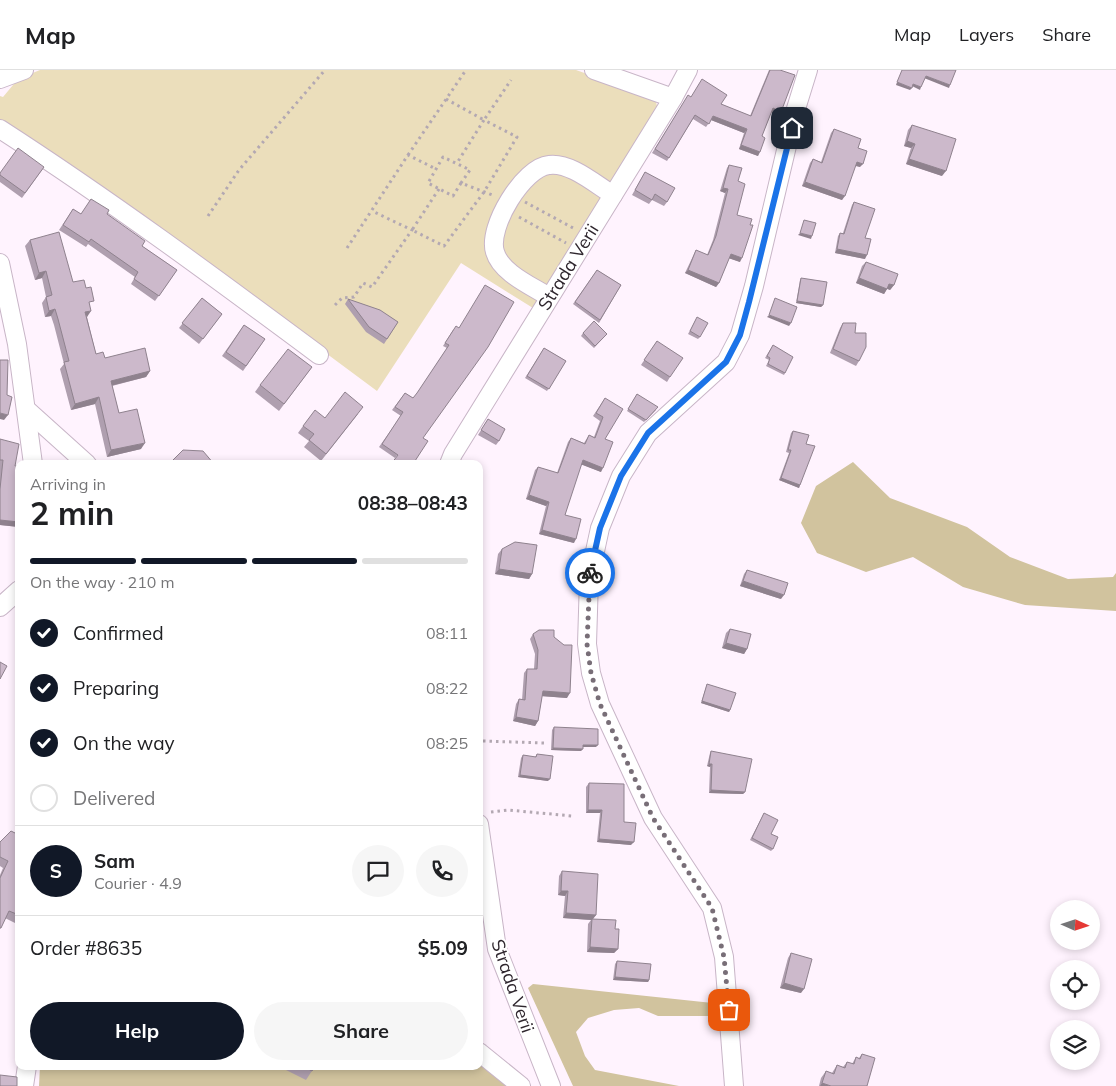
<!DOCTYPE html>
<meta charset="utf-8">
<style>
:root{--surface:#fff;--page:#f6f6f6;--text:#202124;--muted:#757577;--line:#e0e0e0;--accent:#111827}
body{margin:0;font-family:Mulish,sans-serif;background:var(--page);color:var(--text);height:100vh;display:flex;flex-direction:column;font-size:19px;white-space:nowrap}
*{box-sizing:border-box;margin:0}
p{font-size:16px;color:var(--muted)}
.icon{flex:none;width:28px;height:28px;fill:none;stroke:currentColor;stroke-width:2;stroke-linecap:round;stroke-linejoin:round}
.map{position:relative;flex:1;overflow:hidden}
.details{position:absolute;left:15px;top:390px;width:468px;height:610px;display:flex;flex-direction:column;background:var(--surface);border-radius:10px;box-shadow:0 2px 8px #0003}
.details>*{flex:none}
.needle{width:32px;rotate:93deg}
.controls{position:absolute;left:1050px;top:830px;display:grid;gap:10px}
.controls a{display:grid;place-items:center;width:50px;height:50px;border-radius:50%;background:var(--surface);box-shadow:0 2px 8px #0003;font-size:25px}
.pin{position:absolute;display:grid;place-items:center;width:42px;height:42px;color:#fff;margin:-21px;border-radius:10px;box-shadow:0 2px 8px #0006}
.courier{position:absolute;display:grid;place-items:center;width:50px;height:50px;margin:-25px;border:4px solid #1a73e8;border-radius:50%;background:#fff;color:#222;box-shadow:0 1px 6px #0007}
.summary em{font-style:normal;font-weight:700}
.summary div{display:flex;flex-direction:column-reverse}
.summary{display:flex;align-items:center;justify-content:space-between;height:85px;padding:0 15px}
h1{font-size:32px;font-weight:700;line-height:38px}
.bar{display:grid;grid-template-columns:repeat(4,1fr);gap:8px 5px;align-content:center;height:60px;padding:0 15px}
.bar i{height:6px;border-radius:4px;background:var(--line)}
.bar .on{background:var(--accent)}
.bar p{grid-column:span 4}
.line{display:flex;align-items:center;gap:12px;padding:0 15px;border-top:1px solid var(--line)}
.line div{flex:1}
.round{display:grid;place-items:center;flex:none;width:52px;height:52px;border-radius:26px;background:var(--page)}
ol{padding:0 15px;list-style:none}
li{display:flex;align-items:center;gap:15px;height:55px}
li p{margin-inline-start:auto}
li .icon{padding:5px;border-radius:50%;background:var(--accent);color:#fff;stroke-width:4}
li:last-child{color:var(--muted)}
li i{width:28px;height:28px;border:2px solid var(--line);border-radius:50%}
.cta{display:flex;gap:10px;margin-top:auto;padding:10px 15px}
.cta a{flex:1;height:58px;border-radius:30px;background:var(--accent);color:#fff;font-size:20px;font-weight:700;line-height:58px;text-align:center}
.cta a+a{background:var(--page);color:var(--text)}
header{display:flex;align-items:center;gap:30px;box-sizing:border-box;height:70px;padding:0 25px;background:var(--surface);border-bottom:1px solid var(--line)}
header strong{font-size:24px}
nav{display:flex;gap:28px;margin-inline-start:auto;font-size:18px}
.map>svg:first-child{display:block}
.green{fill:#ebdebb}
.forest{fill:#d1c39e}
.lines{fill:none;stroke-linecap:round;stroke-linejoin:round}
.minor-casing{stroke:#c8b5c7;stroke-width:20}
.path{stroke:#b3a8b2;stroke-width:3;stroke-dasharray:2.5 4;stroke-linecap:butt}
.minor{stroke:#fff;stroke-width:18}
.wall{fill:#af9faf}
.shaded-wall{fill:#8f828e}
.building{fill:#ccb9cb;stroke:#8f828e}
.done{stroke:#786e77;stroke-width:5;stroke-dasharray:0 9}
.route{stroke:#1a73e8;stroke-width:6}
.labels{text-anchor:middle;dominant-baseline:central;stroke-width:4;stroke-linejoin:round;paint-order:stroke}
.street-label{font-size:18px;fill:#2f272e;stroke:#fff}
</style>
<header>
<strong>Map</strong>
<nav><a>Map</a><a>Layers</a><a>Share</a></nav>
</header>
<div class="map">
<svg width="1116" height="1016" viewBox="0 0 1116 1016">
<rect width="100%" height="100%" fill="#fff3fe"/>
<path class="green" d="M40,0H576L655,28L658,40L533,238L461,193L377,321L175,171L0,53V26L3,27L18,9Z"/>
<g class="forest">
<path d="M853,392L890,428L967,457L1010,487L1068,509L1113,507L1116,503V541L1025,535L963,517L913,487L866,502L817,483L801,453L816,416Z"/>
<path d="M533,914L722,934L716,946H658L639,938L614,940L588,948L576,962L585,986L595,1000L679,1016H573L528,918Z"/>
<path d="M479,984L519,1016H39L40,996H479Z"/>
</g>
<g class="lines">
<g class="minor-casing">
<g id="minor">
<path d="M594,0L673,28"/>
<path d="M0,9L24,0"/>
<path d="M0,59C110,130 214,207 319,285"/>
<path d="M0,193L17,274L33,394"/>
<path d="M549,227C532,216 501,203 495,182C487,157 524,97 549,95C570,92 595,114 613,125"/>
<path d="M27,340L87,394"/>
<path d="M449,394L453,384L673,28L688,0"/>
<path d="M0,537L19,520"/>
<path d="M479,754L497,879L551,1016"/>
<path d="M479,982L521,1016"/>
<path d="M24,1016L27,996"/>
<path d="M734,1016L724,887L712,838L653,748L600,634L591,603L587,574L589,509L600,458L621,406L648,363L726,292L740,265L754,216L795,42L808,0"/>
</g>
</g>
<g class="path">
<path d="M446,29L484,50L511,10"/>
<path d="M408,85L466,0"/>
<path d="M461,113L453,126L428,113L443,87L470,100L461,113L495,126"/>
<path d="M439,119L412,160L444,176L484,122L517,67L484,50L457,93"/>
<path d="M525,132L575,159"/>
<path d="M208,146L239,100L325,0"/>
<path d="M519,147L566,173"/>
<path d="M347,178L408,85L436,99"/>
<path d="M335,235L342,228L354,227L363,213L372,217L412,160L372,141"/>
<path d="M483,671L544,673"/>
<path d="M491,742L508,740L572,746"/>
</g>
<use href="#minor" class="minor"/>
</g>
<g class="wall">
<path d="M769,0H780L781,42L779,45L771,42L762,66L758,86L739,79L744,63L711,50L706,57L693,49L667,91L652,83L686,29L691,27L721,34L750,46Z"/>
<path d="M912,55L942,106L906,94L911,78L904,76L908,60Z"/>
<path d="M834,59L858,78L860,97L855,96L842,130L802,116L810,93L813,89L821,92L831,63Z"/>
<path d="M729,95L738,111L737,145L740,192L729,188L719,213L716,217L685,203L694,184L696,180L707,185L713,170L725,123L720,121L727,98Z"/>
<path d="M44,97L22,128L0,112V103Z"/>
<path d="M645,102L667,132L664,136L652,130L649,134L632,125Z"/>
<path d="M854,132L865,168V189L835,183L838,166L840,163H843L852,135Z"/>
<path d="M73,139L80,144H107L142,176L177,200L155,231L131,214L135,207L88,174L86,177L59,160Z"/>
<path d="M30,170L73,212L90,237L87,247L96,284L105,288L150,301L146,307L112,316L119,343L141,379L107,387L95,334L71,340L60,299L64,294L54,255L51,246L45,247L42,233L46,227L42,208L35,210L25,176Z"/>
<path d="M866,192L894,215L890,220L887,219L884,224L856,213L862,196Z"/>
<path d="M597,200L621,215L599,253L573,234Z"/>
<path d="M801,208L823,235L821,237L796,233L800,210Z"/>
<path d="M202,228L222,244L199,274L179,258Z"/>
<path d="M348,229L398,252L384,274L366,262L345,234Z"/>
<path d="M514,232L395,388L379,377L401,346L392,340L405,323L413,328L417,324L447,278L443,276L453,260L459,258Z"/>
<path d="M696,249L700,267L698,269L688,264Z"/>
<path d="M843,253L855,263L859,291L856,296L830,283L840,258Z"/>
<path d="M244,255L265,269L243,301L222,286Z"/>
<path d="M583,263L607,264L594,278L581,266Z"/>
<path d="M657,271L670,307L667,312L641,295Z"/>
<path d="M773,275L785,303L784,305L766,296L769,290L765,288Z"/>
<path d="M544,278L566,291L547,321L525,308Z"/>
<path d="M312,297L279,341L255,322L260,315Z"/>
<path d="M637,324L656,340L644,352L627,341Z"/>
<path d="M605,328V369L601,402L581,394L565,445L574,473L539,464L546,436L526,429L535,400L538,397L557,403L568,372L571,368L584,373L589,365L594,367L600,351L593,346Z"/>
<path d="M358,344L321,391L304,377L309,371L298,363L303,356L325,348Z"/>
<path d="M488,349L499,371L496,375L478,365Z"/>
<path d="M793,361L800,415L799,418L779,410L789,383L786,382L791,363Z"/>
<path d="M0,369L15,396L19,457L0,455Z"/>
<path d="M502,479L532,504L529,509L495,504L498,484Z"/>
<path d="M747,500L781,529L740,516L744,504Z"/>
<path d="M730,559L747,579L744,584L722,578L726,563Z"/>
<path d="M533,564L554,567L567,628L542,626L538,651L535,656L513,651L516,634L519,629L522,630L524,603L527,599H534L535,584L530,569Z"/>
<path d="M707,614L730,640L729,642L701,633L706,617Z"/>
<path d="M554,657L596,677H583L581,681L551,680L552,660Z"/>
<path d="M711,681L745,722L743,724L709,723L710,697L707,696L710,683Z"/>
<path d="M537,684L548,711L518,707L521,688L523,685L535,687Z"/>
<path d="M589,713L624,752L631,775L597,772L600,743H586V717Z"/>
<path d="M764,743L771,764L773,779L771,781L750,770Z"/>
<path d="M19,765V852L17,854L5,848L0,859V805L3,798L0,796V772Z"/>
<path d="M562,801L596,845L593,849L615,859L618,879L614,883L587,882L588,854L591,850L563,848L565,826L558,825L559,806Z"/>
<path d="M791,883L801,923L780,918L788,888Z"/>
<path d="M617,891L649,910L648,912L613,910L615,894Z"/>
<path d="M862,984L867,1016H819L821,1008L826,1001L832,1003L837,995L843,997L847,992L852,994L856,987L859,988Z"/>
<path d="M264,996H274L271,1000Z"/>
<path d="M278,996H315L306,1010Z"/>
</g>
<g class="shaded-wall">
<path d="M926,6L950,15L949,18L924,8Z"/>
<path d="M897,12L912,18L910,20L896,15Z"/>
<path d="M913,14L921,17L920,20L912,16Z"/>
<path d="M773,38L781,42L779,45L770,42Z"/>
<path d="M713,46L747,59L744,63L711,50Z"/>
<path d="M907,71L915,74L911,78L904,76Z"/>
<path d="M741,75L760,82L758,86L739,79Z"/>
<path d="M909,89L946,101L942,106L906,94Z"/>
<path d="M857,92L863,94L860,97L854,95Z"/>
<path d="M805,112L845,126L842,130L802,116Z"/>
<path d="M723,118L728,119L725,123L720,121Z"/>
<path d="M800,163L812,166L811,169L798,165Z"/>
<path d="M837,179L867,185L865,189L835,183Z"/>
<path d="M731,184L742,188L740,192L728,188Z"/>
<path d="M688,200L719,213L716,217L685,203Z"/>
<path d="M46,201L42,208L35,210L39,203Z"/>
<path d="M859,208L887,219L884,224L856,213Z"/>
<path d="M889,214L894,215L890,220L886,218Z"/>
<path d="M797,231L823,235L821,237L796,233Z"/>
<path d="M55,239L51,246L45,247L49,241Z"/>
<path d="M91,241L87,247L85,242Z"/>
<path d="M769,245L791,253L789,256L767,247Z"/>
<path d="M150,301L146,307L106,317L111,311Z"/>
<path d="M99,327L95,334L71,340L75,334Z"/>
<path d="M0,343L8,345L4,350L0,349Z"/>
<path d="M145,373L141,379L107,387L111,380Z"/>
<path d="M583,390L603,398L601,402L580,394Z"/>
<path d="M781,408L800,415L799,418L779,410Z"/>
<path d="M529,425L549,432L546,436L526,429Z"/>
<path d="M0,450L19,452V457L0,455Z"/>
<path d="M542,460L576,469L574,473L539,464Z"/>
<path d="M499,499L532,504L529,509L495,504Z"/>
<path d="M743,511L784,525L781,529L740,516Z"/>
<path d="M726,573L747,579L744,584L722,578Z"/>
<path d="M543,621L570,623L567,628L540,626Z"/>
<path d="M702,631L730,640L729,642L701,633Z"/>
<path d="M516,647L538,651L535,656L513,651Z"/>
<path d="M583,675H598L596,677H581Z"/>
<path d="M553,678L583,679L581,681L551,680Z"/>
<path d="M709,694H712L710,697L707,696Z"/>
<path d="M520,705L550,709L548,711L518,707Z"/>
<path d="M711,720L745,722L743,724L709,723Z"/>
<path d="M588,740H602L600,743H586Z"/>
<path d="M599,769L634,772L631,775L597,772Z"/>
<path d="M561,821H568L565,826L558,825Z"/>
<path d="M566,843L596,845L592,850L563,848Z"/>
<path d="M590,877L618,879L614,883L587,882Z"/>
<path d="M615,907L649,910L648,912L613,910Z"/>
<path d="M784,913L804,919L801,923L780,918Z"/>
<path d="M822,1013L831,1016H820Z"/>
</g>
<g class="building">
<path d="M770,0H780L795,5L781,42L773,38L762,66L765,68L760,82L741,75L747,59L713,46L709,54L695,45L669,88L655,79L688,25L691,27L702,9L727,25L721,34L751,46Z"/>
<path d="M902,0H956L950,15L926,6L921,17L913,14L912,18L897,12Z"/>
<path d="M912,55L956,69L946,101L909,89L915,74L907,71Z"/>
<path d="M834,59L861,69L858,78L867,81L863,94L857,92L845,126L805,112L813,89L822,93Z"/>
<path d="M18,78L44,97L25,123L0,105V103Z"/>
<path d="M729,95L742,98L738,111L745,114L737,145L752,149L750,155H753L742,188L731,184L719,213L688,200L696,180L708,185L716,166L728,119L723,118Z"/>
<path d="M645,102L675,118L667,132L655,124L652,130L635,120Z"/>
<path d="M91,129L109,140L107,144L145,171L142,176L177,200L159,226L134,209L138,202L91,169L89,172L63,155L73,139L81,144Z"/>
<path d="M854,132L875,139L865,168L871,169L867,185L837,179L840,163L844,164Z"/>
<path d="M804,150L816,153L812,166L800,163Z"/>
<path d="M59,162L73,212L84,210L86,218L91,217L94,231L89,232L91,241L85,242L96,284L103,282L105,288L145,278L150,301L111,311L119,343L137,339L145,373L111,380L99,327L75,334L64,292L69,291L58,249L55,239L49,241L46,227L52,225L46,201L39,203L30,170Z"/>
<path d="M866,192L898,204L894,215L889,214L887,219L859,208Z"/>
<path d="M597,200L621,215L600,250L575,232Z"/>
<path d="M801,208L827,212L823,235L797,231Z"/>
<path d="M485,215L514,232L488,277L423,368L428,371L413,394H391L398,385L382,374L403,342L395,337L405,323L413,328L417,323L449,275L445,273L456,256L459,258Z"/>
<path d="M202,228L222,244L203,269L182,253Z"/>
<path d="M775,228L797,237L791,253L769,245Z"/>
<path d="M348,229L380,240L398,252L387,269L369,257Z"/>
<path d="M697,247L708,253L700,267L690,261Z"/>
<path d="M594,251L607,264L595,276L583,263Z"/>
<path d="M843,253H856L855,263H866V277L859,291L833,279Z"/>
<path d="M244,255L265,269L246,296L226,282Z"/>
<path d="M657,271L683,288L670,307L644,290Z"/>
<path d="M773,275L793,287L785,303L768,294L770,288L767,286Z"/>
<path d="M544,278L566,291L549,319L527,306Z"/>
<path d="M288,279L312,297L284,334L260,315Z"/>
<path d="M0,290H8L7,325L12,327L8,345L0,343Z"/>
<path d="M345,322L363,337L326,384L309,370L314,364L303,356L315,340L325,348Z"/>
<path d="M637,324L658,337L646,350L628,339Z"/>
<path d="M605,328L623,339L605,369L613,372L603,398L583,390L565,445L581,449L576,469L542,460L549,432L529,425L538,397L558,403L571,368L585,374L589,365L595,368L603,347L596,343Z"/>
<path d="M488,349L505,359L499,371L481,360Z"/>
<path d="M793,361L809,365L806,374L815,376L800,415L781,408L791,380H788Z"/>
<path d="M0,369L19,374L15,396H19V413L17,426L19,427V452L0,450V419L3,390H0Z"/>
<path d="M183,380L203,381L214,394H169Z"/>
<path d="M515,472L537,475L532,504L499,499L502,479Z"/>
<path d="M747,500L788,513L784,525L743,511Z"/>
<path d="M730,559L751,564L747,579L726,573Z"/>
<path d="M539,560H554V567L564,575H572L570,623L543,621L538,651L516,647L519,629L525,630L527,599H537L538,580L533,564Z"/>
<path d="M0,592L7,596L0,609Z"/>
<path d="M707,614L736,623L730,640L702,631Z"/>
<path d="M554,657L598,659V675H583V679L553,678Z"/>
<path d="M711,681L752,689L745,722L711,720L712,694H709Z"/>
<path d="M537,684L553,686L550,709L520,705L523,685L536,687Z"/>
<path d="M589,713L624,714V752L636,753L634,772L599,769L602,740H588Z"/>
<path d="M764,743L778,750L771,764L778,767L773,779L752,768Z"/>
<path d="M11,761L19,765V845L9,841L1,858H0V808L8,791L0,787V772Z"/>
<path d="M562,801L598,804L596,845L566,843L568,821H561Z"/>
<path d="M592,849L616,850L615,859H619L618,879L590,877Z"/>
<path d="M791,883L812,889L804,919L784,913Z"/>
<path d="M617,891L651,894L649,910L615,907Z"/>
<path d="M862,984L875,988L867,1016H831L822,1013L826,1001L834,1004L837,995L845,998L847,992L854,994L856,987L860,989Z"/>
<path d="M303,996H315L312,1001Z"/>
<path d="M0,1005L17,1007V1016H0Z"/>
</g>
<g class="lines">
<path class="done" d="M590,503L587,574L591,603L600,634L653,748L712,838L724,887L729,940"/>
<path class="route" d="M590,503L600,458L621,406L648,363L726,292L740,265L749,232L792,58"/>
</g>
<g class="labels">
<g class="street-label">
<text transform="translate(568 197) rotate(-58)">Strada Verii</text>
<text transform="translate(513 916) rotate(71)">Strada Verii</text>
</g>
</g>
</svg>
<div class="controls">
<a><svg class="needle" viewBox="-14 -14 28 28"><path d="M0-13l5 13h-10z" fill="#e53935"/><path d="M0 13l5-13h-10z" fill="#757577"/></svg></a>
<a><svg class="icon" aria-label="locate" viewBox="0 0 24 24"><circle cx="12" cy="12" r="6"/><path d="M12 2v4M12 18v4M2 12h4M18 12h4"/></svg></a>
<a><svg class="icon" aria-label="layers" viewBox="0 0 24 24"><path d="M12 4l9 5-9 5-9-5zM3 14l9 5 9-5"/></svg></a>
</div>
<div class="pin" style="left:729px;top:940px;background:#ea580c"><svg class="icon" aria-label="bag" viewBox="0 0 24 24"><path d="M5 8h14l-1 12H6zM9 8a3 3 0 0 1 6 0"/></svg></div>
<div class="pin" style="left:792px;top:58px;background:#1f2937"><svg class="icon" aria-label="home" viewBox="0 0 24 24"><path d="M3 11l9-7 9 7M6 9v11h12V9"/></svg></div>
<div class="courier" style="left:590px;top:503px"><svg class="icon" aria-label="bike" viewBox="0 0 24 24"><circle cx="6" cy="16" r="4"/><circle cx="18" cy="16" r="4"/><path d="M6 16l4-8h5l3 8M10 8l3 8H6M13 5h3"/></svg></div>
<section class="details">
<div class="summary"><div><h1>2 min</h1><p>Arriving in</p></div><em>08:38–08:43</em></div>
<div class="bar"><i class="on"></i><i class="on"></i><i class="on"></i><i></i><p>On the way · 210 m</p></div>
<ol>
<li><svg class="icon" aria-label="check" viewBox="0 0 24 24"><path d="M5 12l5 5 9-10"/></svg>Confirmed<p>08:11</p></li>
<li><svg class="icon" aria-label="check" viewBox="0 0 24 24"><path d="M5 12l5 5 9-10"/></svg>Preparing<p>08:22</p></li>
<li><svg class="icon" aria-label="check" viewBox="0 0 24 24"><path d="M5 12l5 5 9-10"/></svg>On the way<p>08:25</p></li>
<li><i></i>Delivered</li>
</ol>
<div class="line" style="height:90px"><b class="round" style="background:var(--accent);color:#fff">S</b><div><b>Sam</b><p>Courier · 4.9</p></div><a class="round"><svg class="icon" aria-label="chat" viewBox="0 0 24 24"><path d="M4 5h16v11H9l-5 4z"/></svg></a><a class="round"><svg class="icon" aria-label="phone" viewBox="0 0 24 24"><path d="M5 4h4l2 5-3 2q2 4 5 5l2-3 5 2v4C11 20 4 13 5 4z"/></svg></a></div>
<div class="line" style="height:65px"><div>Order #8635</div><b>$5.09</b></div>
<div class="cta"><a>Help</a><a>Share</a></div>
</section>
</div>
